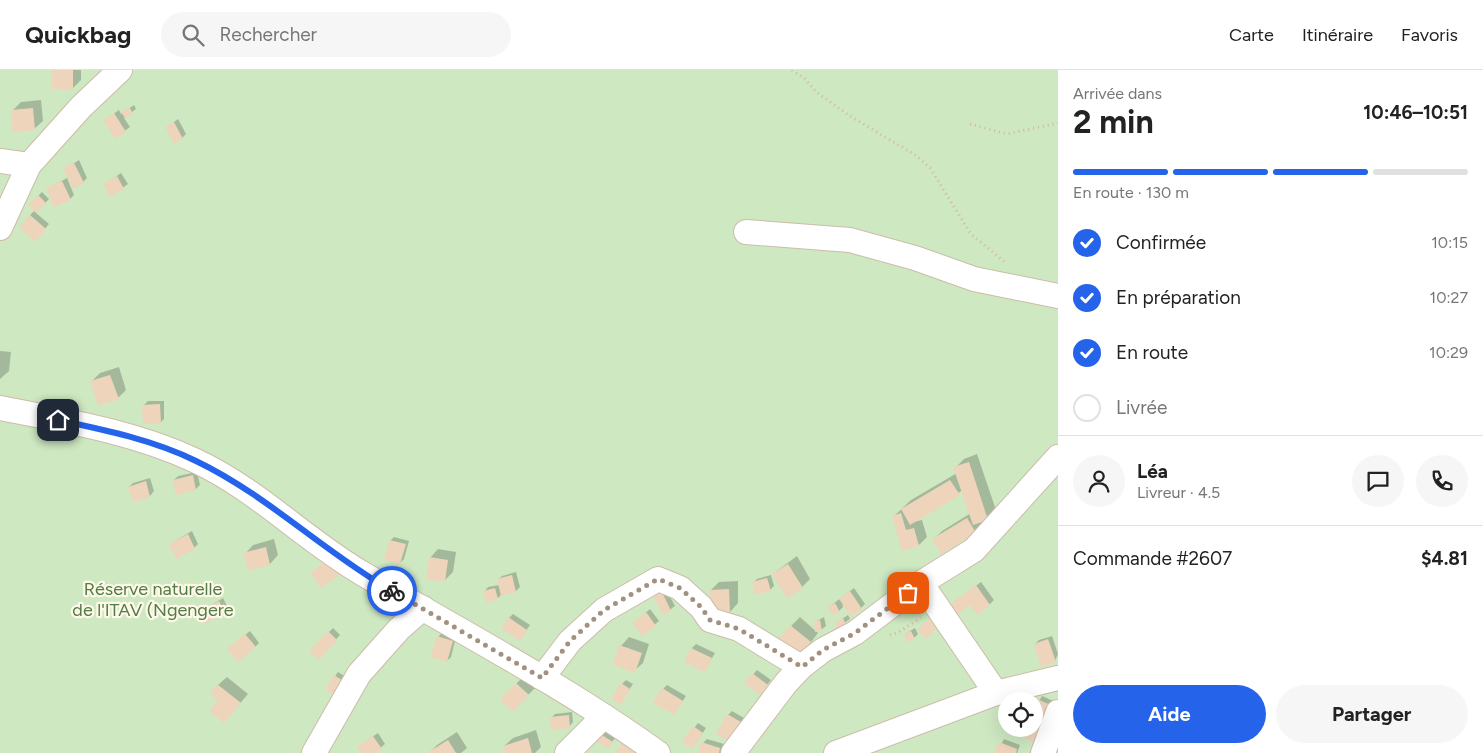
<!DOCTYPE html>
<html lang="fr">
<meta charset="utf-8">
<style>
:root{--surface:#fff;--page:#f6f6f6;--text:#222;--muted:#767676;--line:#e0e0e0;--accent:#2563eb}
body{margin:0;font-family:Figtree,sans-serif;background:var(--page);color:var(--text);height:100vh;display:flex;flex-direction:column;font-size:19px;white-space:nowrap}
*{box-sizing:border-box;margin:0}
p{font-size:16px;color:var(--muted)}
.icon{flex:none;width:28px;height:28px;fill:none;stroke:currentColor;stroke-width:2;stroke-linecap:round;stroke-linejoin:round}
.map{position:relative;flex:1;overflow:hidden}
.sheet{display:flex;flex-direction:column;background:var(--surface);width:425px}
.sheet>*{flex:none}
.controls{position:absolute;left:998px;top:622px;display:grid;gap:10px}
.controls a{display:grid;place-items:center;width:45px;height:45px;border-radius:50%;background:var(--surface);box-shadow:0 5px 20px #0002;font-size:25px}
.pin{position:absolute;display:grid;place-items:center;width:42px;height:42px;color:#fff;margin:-21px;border-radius:10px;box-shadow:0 2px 8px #0006}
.courier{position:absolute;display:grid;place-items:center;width:50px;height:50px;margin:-25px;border:4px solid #2563eb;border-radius:50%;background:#fff;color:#222;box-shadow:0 1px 6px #0007}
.headline em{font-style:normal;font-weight:700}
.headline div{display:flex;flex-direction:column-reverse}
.headline{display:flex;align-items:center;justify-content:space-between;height:85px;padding:0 15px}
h1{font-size:32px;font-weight:700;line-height:38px}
.bar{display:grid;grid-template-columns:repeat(4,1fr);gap:8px 5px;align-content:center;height:60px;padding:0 15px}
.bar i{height:6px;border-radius:4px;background:var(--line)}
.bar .current{background:var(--accent)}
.bar p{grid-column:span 4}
.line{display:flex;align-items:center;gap:12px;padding:0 15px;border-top:1px solid var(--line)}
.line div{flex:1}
.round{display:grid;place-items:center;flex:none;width:52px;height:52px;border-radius:26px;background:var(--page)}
ol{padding:0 15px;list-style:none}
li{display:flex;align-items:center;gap:15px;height:55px}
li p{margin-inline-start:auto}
li .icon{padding:5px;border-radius:50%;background:var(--accent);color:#fff;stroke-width:4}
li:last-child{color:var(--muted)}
li i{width:28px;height:28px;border:2px solid var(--line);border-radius:50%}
.button{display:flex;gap:10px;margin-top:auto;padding:10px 15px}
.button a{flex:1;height:58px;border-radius:30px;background:var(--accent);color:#fff;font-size:20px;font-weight:700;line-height:58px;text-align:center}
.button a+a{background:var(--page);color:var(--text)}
header{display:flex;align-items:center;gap:30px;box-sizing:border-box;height:70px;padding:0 25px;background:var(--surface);border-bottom:1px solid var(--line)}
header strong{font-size:24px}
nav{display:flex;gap:28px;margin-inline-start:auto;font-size:18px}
.search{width:350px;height:45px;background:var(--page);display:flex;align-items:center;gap:12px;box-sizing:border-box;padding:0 18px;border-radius:28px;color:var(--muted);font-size:19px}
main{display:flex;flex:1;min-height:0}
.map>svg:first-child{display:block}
.green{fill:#cee8c2;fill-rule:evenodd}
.shadow{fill:#0003}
.building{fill:#efd4bc}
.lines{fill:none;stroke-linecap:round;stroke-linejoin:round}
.minor-casing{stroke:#ccbcaa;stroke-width:26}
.path{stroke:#d4b89f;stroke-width:3;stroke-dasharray:1 4;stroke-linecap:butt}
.minor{stroke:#fff;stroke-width:24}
.done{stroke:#a29180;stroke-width:5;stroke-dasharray:0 9}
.route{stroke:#2563eb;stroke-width:6}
.labels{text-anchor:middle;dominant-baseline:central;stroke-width:4.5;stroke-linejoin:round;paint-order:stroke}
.park-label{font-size:18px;fill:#527c46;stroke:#fef8e9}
</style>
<header>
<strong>Quickbag</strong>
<div class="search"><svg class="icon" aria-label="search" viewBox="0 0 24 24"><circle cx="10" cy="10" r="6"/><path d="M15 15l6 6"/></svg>Rechercher</div>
<nav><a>Carte</a><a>Itinéraire</a><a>Favoris</a></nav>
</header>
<main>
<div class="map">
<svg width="1058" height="683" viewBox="0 0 1058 683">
<rect width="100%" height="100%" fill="#fbf4e3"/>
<path class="green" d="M0,0H1058V683H0ZM1006,631H1034V659H1006Z"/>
<g class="shadow">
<path d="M53,0H81V10L72,19Z"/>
<path d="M41,30L43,51L34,59L12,41L21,32Z"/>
<path d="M134,35L136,39L124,48L130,57L116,67L105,50L119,40L121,44Z"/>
<path d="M178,49L186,64L182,68L166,58Z"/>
<path d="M79,90L87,108L83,112L67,108L74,125L70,129L48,118L69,107L65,99Z"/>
<path d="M121,103L128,114L111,126L104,115Z"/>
<path d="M42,122L49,129L36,143L49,154L39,166L30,145L35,140L29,135Z"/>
<path d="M0,281L11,282L9,301L0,309Z"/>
<path d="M119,297L126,320L118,328L91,312L100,303Z"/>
<path d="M148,331H164V349L160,353L144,335Z"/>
<path d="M977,384L996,440L983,450L984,453L976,462L934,469L942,461L971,443L963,420L913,452L922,450L927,467L919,475L893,447L911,430L957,403L955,398L964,389Z"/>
<path d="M197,402L200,415L196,419L174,410L178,406Z"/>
<path d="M150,408L154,421L150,426L133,431L129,417L133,413Z"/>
<path d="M192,461L198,474L194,478L170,474Z"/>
<path d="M394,467L409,471L404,489L400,493L390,471Z"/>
<path d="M274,469L278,485L270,494L245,484L253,475Z"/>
<path d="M438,479L456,482L453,502L445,510L430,488Z"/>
<path d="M797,486L810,509L802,517L773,504Z"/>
<path d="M516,502L520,517L516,521L501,525L498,528L484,522L488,517L499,515L498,510L502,506Z"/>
<path d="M771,505L774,516L770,520L753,513L757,509Z"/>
<path d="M738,511V533L730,542L711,520L719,512Z"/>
<path d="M981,512L994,530L990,534L977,543L970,533L955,531Z"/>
<path d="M854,518L865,534L861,538L842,531L843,537L839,541L829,537Z"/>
<path d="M666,519L675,536L664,544L655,527Z"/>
<path d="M223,528L228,538L224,542H200Z"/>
<path d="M650,539L659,551L643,564L638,549Z"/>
<path d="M513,544L530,555L523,565L509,548Z"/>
<path d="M848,545L850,549L838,557L836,553Z"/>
<path d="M800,547L818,563L808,576L791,556Z"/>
<path d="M824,547L826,556L821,560L815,552Z"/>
<path d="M333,558L340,565L319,588L329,562Z"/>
<path d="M915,558L918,564L914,568L905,564Z"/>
<path d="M250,561L259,573L255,577L233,575Z"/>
<path d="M442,563L456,567L451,587L447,591L438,567Z"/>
<path d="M1052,566L1058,584L1055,591L1035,574L1039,570Z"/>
<path d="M629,567L649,574L643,593L634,601L621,576Z"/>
<path d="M696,574L715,583L705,600L692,578Z"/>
<path d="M757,600L771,610L764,619L746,613Z"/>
<path d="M338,602L351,610L344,622L335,606Z"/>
<path d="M525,605L537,616L513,640L501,629Z"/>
<path d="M227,607L248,624L224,652L218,615Z"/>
<path d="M626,610L633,614L620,633L622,614Z"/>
<path d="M667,615L686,626L674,644L663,619Z"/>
<path d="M1042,626L1058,633L1048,664L1015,663L1017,659H1034V641Z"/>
<path d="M732,641L744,648L734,666L728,645Z"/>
<path d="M572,642L573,652L569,657L551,648L555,644Z"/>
<path d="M698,653L706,658L696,673L684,672Z"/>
<path d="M602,659L616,667L608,677L594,669Z"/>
<path d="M536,660L541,677L535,683H507L504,676L513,668Z"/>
<path d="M457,662L467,678L461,683H429L437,675Z"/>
<path d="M378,663L385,674L374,683H363V673Z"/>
<path d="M707,669L724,674L721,683H700L703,673Z"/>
<path d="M1004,669L1020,675L1017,683H996Z"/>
</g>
<g class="building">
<path d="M52,0H73V20L52,19Z"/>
<path d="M33,38L35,60L13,63L11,40Z"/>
<path d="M130,38L133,44L125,48L121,42Z"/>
<path d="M114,43L126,62L115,69L103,50Z"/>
<path d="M174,52L183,69L174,74L165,57Z"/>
<path d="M74,93L84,113L73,119L63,98Z"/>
<path d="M117,106L124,119L110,127L103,114Z"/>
<path d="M62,111L71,130L54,137L46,118Z"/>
<path d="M38,125L46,133L36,143L28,135Z"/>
<path d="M30,145L46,159L35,172L19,157Z"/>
<path d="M110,305L119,329L98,336L90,311Z"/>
<path d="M160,334L161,354H143L142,335Z"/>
<path d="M969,392L988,450L973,455L953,397Z"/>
<path d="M193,405L196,420L176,425L173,410Z"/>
<path d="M950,410L960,425L910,455L901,439Z"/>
<path d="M146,411L150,427L133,432L128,417Z"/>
<path d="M901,443L906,460L914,458L919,476L902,481L892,446Z"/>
<path d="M967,448L976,463L941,484L932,469Z"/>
<path d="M188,464L195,479L176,489L169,474Z"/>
<path d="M389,470L406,474L400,494L384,490Z"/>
<path d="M266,477L270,495L248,501L243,483Z"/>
<path d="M429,487L448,490L445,512L426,509Z"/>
<path d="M328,490L339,505L321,518L310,503Z"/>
<path d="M788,494L803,518L787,528L772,504Z"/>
<path d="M512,505L516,522L501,526L497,509Z"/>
<path d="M767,508L771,521L755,525L752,512Z"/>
<path d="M976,515L990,535L977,545L970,535L956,545L949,535Z"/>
<path d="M495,518L498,529L486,533L483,521Z"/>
<path d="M729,519L730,543L710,544V520Z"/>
<path d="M850,521L862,539L851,546L839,529Z"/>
<path d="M662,522L671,541L663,545L653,526Z"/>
<path d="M219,531L225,543L205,554L199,542Z"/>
<path d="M835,533L840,542L832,545L828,537Z"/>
<path d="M646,542L656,556L642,566L632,553Z"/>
<path d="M933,545L941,554L926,569L917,560Z"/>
<path d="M508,547L527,560L520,571L501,558Z"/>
<path d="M843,548L846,555L837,559L834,553Z"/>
<path d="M820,550L822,561L815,562L814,551Z"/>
<path d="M790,555L811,572L799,586L779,569Z"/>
<path d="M328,561L337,570L319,590L309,581Z"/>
<path d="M911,561L915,569L907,572L904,564Z"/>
<path d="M245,564L256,577L238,592L227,579Z"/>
<path d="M437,566L453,571L447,592L430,587Z"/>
<path d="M1048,569L1056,592L1041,597L1034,574Z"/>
<path d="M619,575L642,583L635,603L613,595Z"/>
<path d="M691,578L712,588L705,602L684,592Z"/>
<path d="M752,603L768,615L760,625L744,613Z"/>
<path d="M334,605L348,614L340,628L325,619Z"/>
<path d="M516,613L529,625L513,642L500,629Z"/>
<path d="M621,613L630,619L621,635L611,629Z"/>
<path d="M217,614L241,633L224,653L209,641L218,631L210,624Z"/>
<path d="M662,618L683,631L675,645L653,633Z"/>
<path d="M1037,629L1055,637L1048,654L1034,648V637Z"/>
<path d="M727,644L741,652L730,672L716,664Z"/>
<path d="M569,645L570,658L551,660L550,647Z"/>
<path d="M1034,653L1046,658L1039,674L1014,663L1016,659H1034Z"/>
<path d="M693,656L703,663L692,679L682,672Z"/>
<path d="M597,662L613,672L608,679L593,669Z"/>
<path d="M373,666L382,679L376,683H361L357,677Z"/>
<path d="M528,668L532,683H505L503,676Z"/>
<path d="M448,670L456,683H427Z"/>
<path d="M701,672L720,678L719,683H698Z"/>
<path d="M999,672L1017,679L1016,683H994Z"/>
<path d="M622,673L637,683H615Z"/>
</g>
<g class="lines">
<g class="minor-casing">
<g id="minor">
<path d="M0,91L29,95"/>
<path d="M0,158L29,95L81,37L120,0"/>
<path d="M746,162L850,170L915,188L974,209L1058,226"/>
<path d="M0,338C66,351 135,362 196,391C258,420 306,471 365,505C463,563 565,616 658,683"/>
<path d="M921,513L996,623"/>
<path d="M542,608L570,571L604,540L658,509L680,518L701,537L710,550L739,559L801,597"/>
<path d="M314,683L359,604L399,559L423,538"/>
<path d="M567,683L604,646"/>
<path d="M733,683L786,613L801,597L823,580L855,563L921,513L974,480L1058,387"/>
<path d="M836,683L996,623L1058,608"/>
<path d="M1043,683L1058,642"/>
</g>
</g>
<g class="path">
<path d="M792,0L805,9L816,22L850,46L917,86L930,98L971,164L1006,193"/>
<path d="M970,54L1007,64L1058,53"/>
<path d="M890,565L897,563L921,548"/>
</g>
<use href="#minor" class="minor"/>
</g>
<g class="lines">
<path class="done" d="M392,521L542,608L570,571L604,540L658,509L680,518L701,537L710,550L739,559L802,597L823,580L855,563L908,523"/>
<path class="route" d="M58,350C105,360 153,370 196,391C267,425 324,482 392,521"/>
</g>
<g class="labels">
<g class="park-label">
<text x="153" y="519">Réserve naturelle<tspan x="153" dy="21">de l'ITAV (Ngengere</tspan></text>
</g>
</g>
</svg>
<div class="controls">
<a><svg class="icon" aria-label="locate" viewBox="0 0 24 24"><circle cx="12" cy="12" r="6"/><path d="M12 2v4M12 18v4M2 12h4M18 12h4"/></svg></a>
</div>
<div class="pin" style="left:908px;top:523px;background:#ea580c"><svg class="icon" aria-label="bag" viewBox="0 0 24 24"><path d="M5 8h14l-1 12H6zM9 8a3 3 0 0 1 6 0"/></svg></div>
<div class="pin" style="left:58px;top:350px;background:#1f2937"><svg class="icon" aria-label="home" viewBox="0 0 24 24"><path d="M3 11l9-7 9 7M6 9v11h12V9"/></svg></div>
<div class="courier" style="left:392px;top:521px"><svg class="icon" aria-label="bike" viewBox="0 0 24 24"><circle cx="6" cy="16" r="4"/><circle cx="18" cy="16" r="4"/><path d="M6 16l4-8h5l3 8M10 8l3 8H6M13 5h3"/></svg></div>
</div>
<section class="sheet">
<div class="headline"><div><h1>2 min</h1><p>Arrivée dans</p></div><em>10:46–10:51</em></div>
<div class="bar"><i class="current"></i><i class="current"></i><i class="current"></i><i></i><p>En route · 130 m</p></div>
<ol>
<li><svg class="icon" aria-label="check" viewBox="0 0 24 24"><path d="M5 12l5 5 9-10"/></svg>Confirmée<p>10:15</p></li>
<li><svg class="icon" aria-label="check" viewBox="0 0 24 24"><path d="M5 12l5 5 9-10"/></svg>En préparation<p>10:27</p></li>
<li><svg class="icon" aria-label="check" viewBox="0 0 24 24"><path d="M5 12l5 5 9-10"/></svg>En route<p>10:29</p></li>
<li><i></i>Livrée</li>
</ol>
<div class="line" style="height:90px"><a class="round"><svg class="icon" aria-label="person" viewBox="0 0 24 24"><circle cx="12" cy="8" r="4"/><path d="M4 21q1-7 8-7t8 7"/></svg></a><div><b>Léa</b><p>Livreur · 4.5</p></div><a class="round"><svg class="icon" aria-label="chat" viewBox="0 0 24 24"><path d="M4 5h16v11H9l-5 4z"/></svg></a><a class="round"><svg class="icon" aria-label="phone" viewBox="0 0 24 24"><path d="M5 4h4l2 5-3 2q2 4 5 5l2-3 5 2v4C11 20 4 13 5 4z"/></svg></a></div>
<div class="line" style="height:65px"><div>Commande #2607</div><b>$4.81</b></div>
<div class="button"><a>Aide</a><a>Partager</a></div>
</section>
</main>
